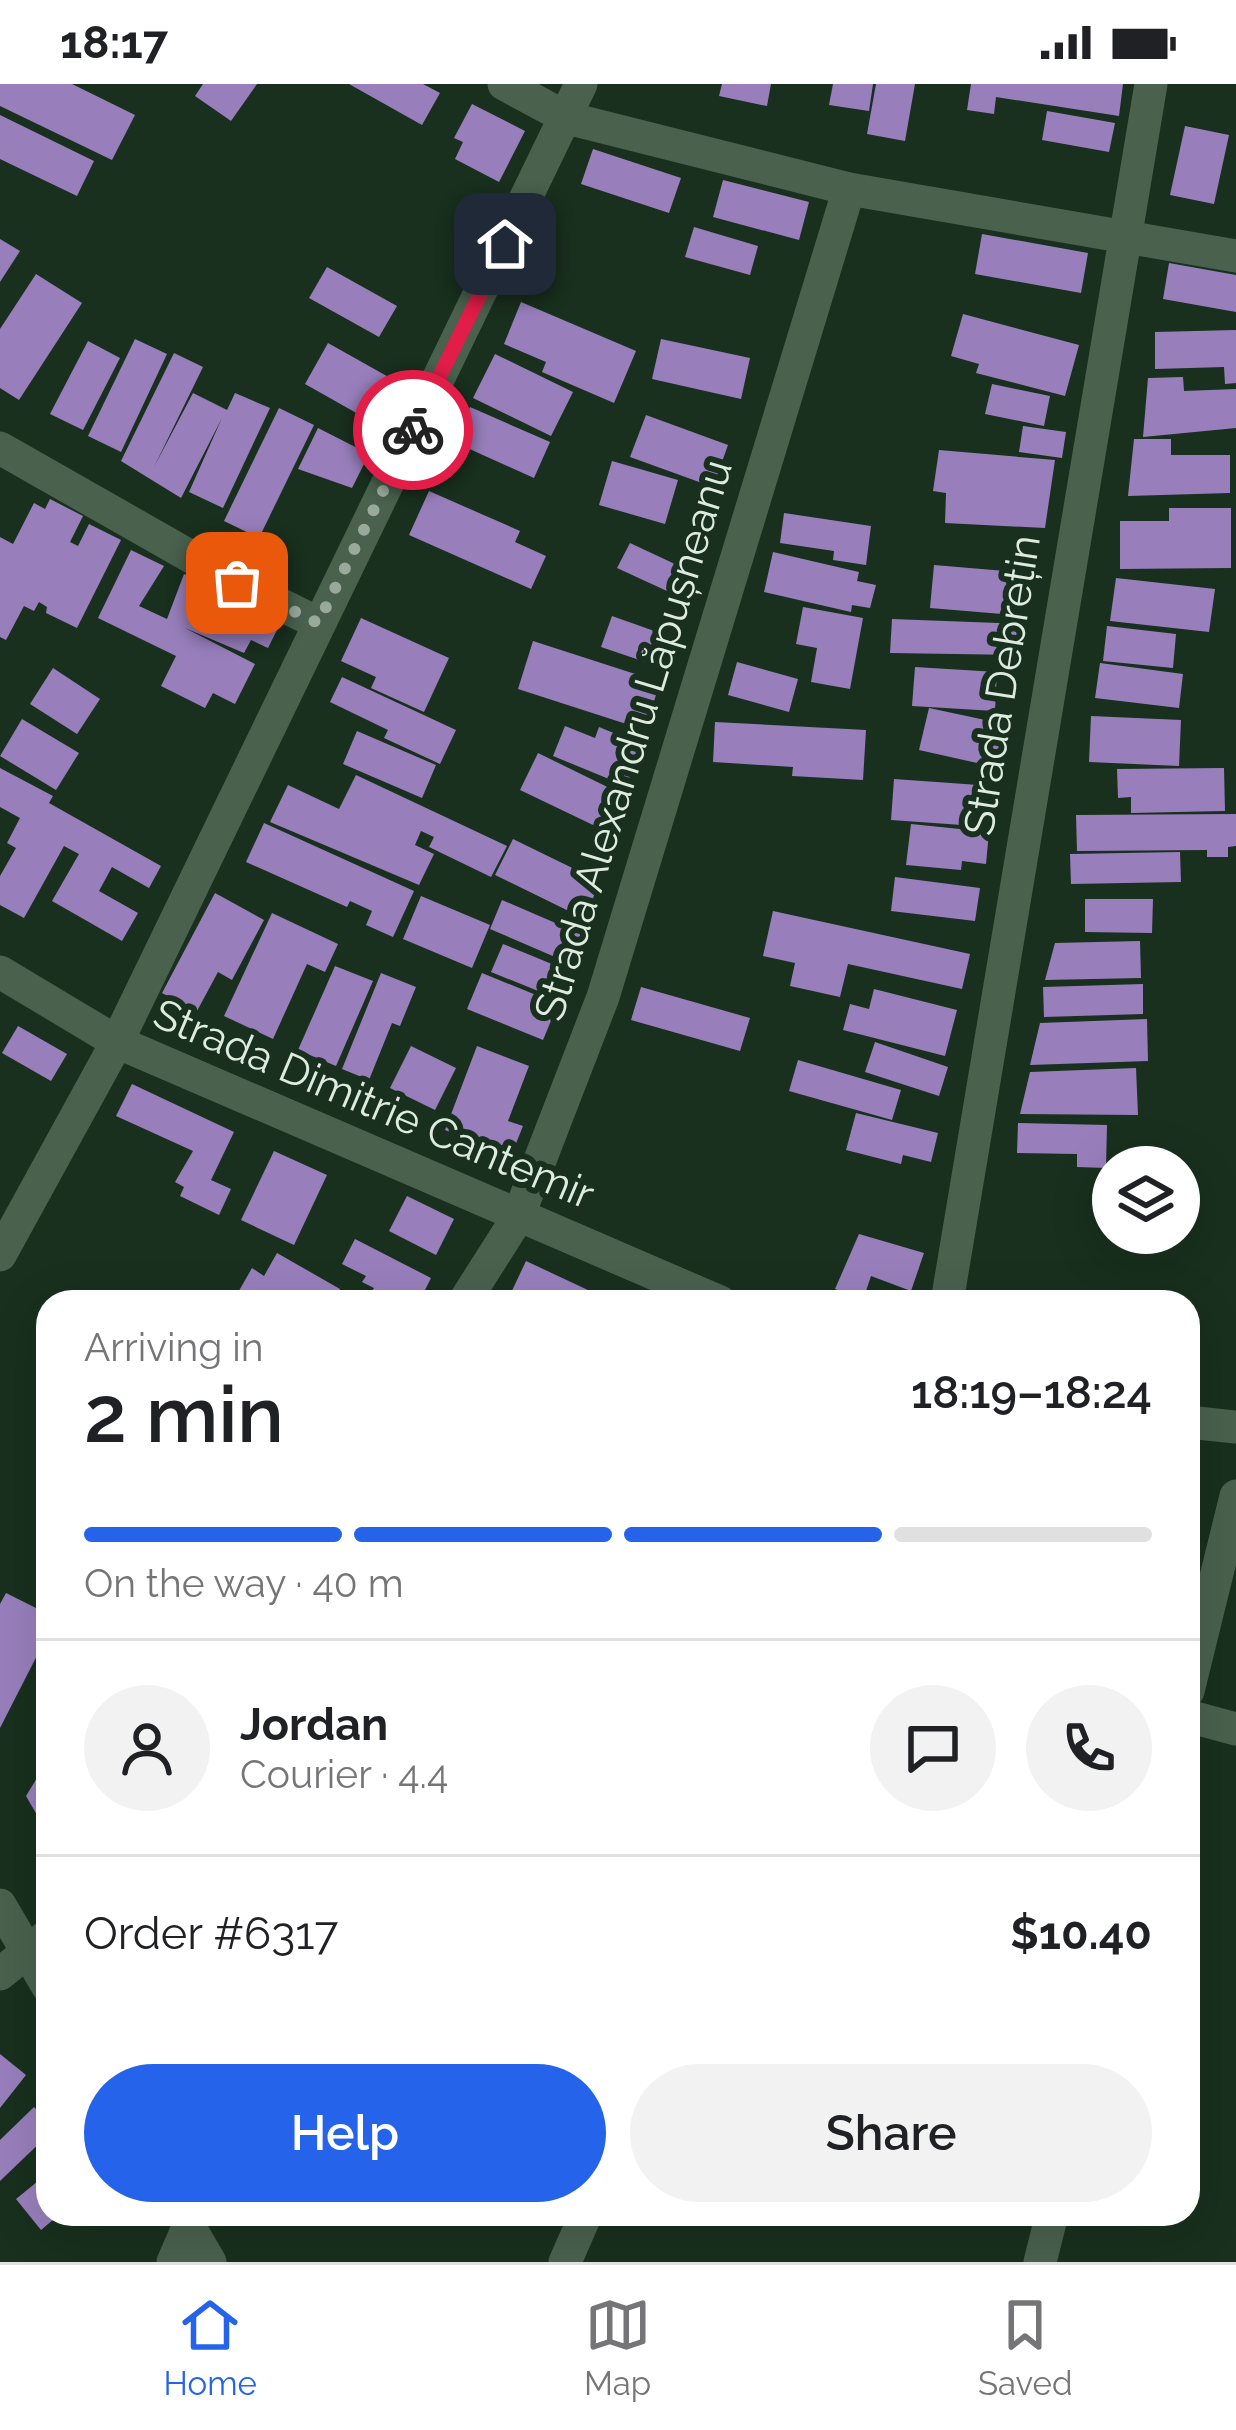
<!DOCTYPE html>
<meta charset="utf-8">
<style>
:root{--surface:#fff;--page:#f2f2f2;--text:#202124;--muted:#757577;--line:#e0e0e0;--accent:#2563eb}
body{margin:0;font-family:Raleway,sans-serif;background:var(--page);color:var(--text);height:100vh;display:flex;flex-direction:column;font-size:45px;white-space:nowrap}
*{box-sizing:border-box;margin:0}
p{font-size:39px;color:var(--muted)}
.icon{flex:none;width:66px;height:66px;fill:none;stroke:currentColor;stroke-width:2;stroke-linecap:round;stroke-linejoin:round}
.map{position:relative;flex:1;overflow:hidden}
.details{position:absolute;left:36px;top:1206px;width:1164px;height:936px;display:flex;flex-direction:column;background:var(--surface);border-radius:36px;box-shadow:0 12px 48px #0002}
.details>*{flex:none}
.fabs{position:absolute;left:1092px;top:1062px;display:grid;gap:24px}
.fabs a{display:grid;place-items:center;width:108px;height:108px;border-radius:50%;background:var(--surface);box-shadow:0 12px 48px #0002;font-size:60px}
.pin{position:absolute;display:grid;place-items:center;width:102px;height:102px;color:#fff;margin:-51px;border-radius:24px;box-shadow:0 6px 18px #0006}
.courier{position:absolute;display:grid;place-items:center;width:120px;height:120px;margin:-60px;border:9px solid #e11d48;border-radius:50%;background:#fff;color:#222;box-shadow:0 3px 15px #0007}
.overview em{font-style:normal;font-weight:600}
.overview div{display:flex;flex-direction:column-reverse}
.overview{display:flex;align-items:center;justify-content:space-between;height:204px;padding:0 48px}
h1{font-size:78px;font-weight:600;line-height:90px}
.bar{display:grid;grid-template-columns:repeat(4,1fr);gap:18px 12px;align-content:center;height:144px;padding:0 48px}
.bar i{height:15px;border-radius:9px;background:var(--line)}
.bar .selected{background:var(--accent)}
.bar p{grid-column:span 4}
.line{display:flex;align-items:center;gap:30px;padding:0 48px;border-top:3px solid var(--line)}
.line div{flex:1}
.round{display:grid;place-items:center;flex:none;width:126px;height:126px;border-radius:63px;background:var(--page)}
.action{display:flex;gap:24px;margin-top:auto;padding:24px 48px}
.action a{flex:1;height:138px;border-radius:72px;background:var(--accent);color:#fff;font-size:48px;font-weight:600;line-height:138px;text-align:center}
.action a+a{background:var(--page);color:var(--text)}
.status{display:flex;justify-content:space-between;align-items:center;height:84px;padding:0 60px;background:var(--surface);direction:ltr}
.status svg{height:33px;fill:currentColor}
.dock{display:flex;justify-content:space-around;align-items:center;height:168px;border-top:3px solid var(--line);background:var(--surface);font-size:33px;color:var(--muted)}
.dock a{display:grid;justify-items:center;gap:6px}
.dock .selected{color:var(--accent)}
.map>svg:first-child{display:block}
.building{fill:#987fbc}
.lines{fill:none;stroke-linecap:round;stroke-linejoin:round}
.minor{stroke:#4a614e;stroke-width:33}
.done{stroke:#99aa9c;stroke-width:12;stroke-dasharray:0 21.6}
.route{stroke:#e11d48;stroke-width:15}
.labels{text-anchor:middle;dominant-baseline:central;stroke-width:12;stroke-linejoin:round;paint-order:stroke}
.street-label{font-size:42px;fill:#deece0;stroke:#19301e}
</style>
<div class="status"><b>18:17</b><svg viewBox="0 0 49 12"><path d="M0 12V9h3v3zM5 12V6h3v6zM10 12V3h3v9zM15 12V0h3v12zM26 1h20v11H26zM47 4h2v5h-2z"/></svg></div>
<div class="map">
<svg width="1236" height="2178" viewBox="0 0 1236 2178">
<rect width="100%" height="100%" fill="#19301e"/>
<g class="building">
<path d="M0,0H72L135,31L112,76L0,22Z"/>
<path d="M203,0H257L231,37L195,12Z"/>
<path d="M349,0H423L440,9L422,41Z"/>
<path d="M722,0H771L767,22L719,12Z"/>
<path d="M833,0H873L869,27L829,21Z"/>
<path d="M876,0H915L905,57L867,50Z"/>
<path d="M971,0H1123L1119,32L996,13L994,30L967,26Z"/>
<path d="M472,20L525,47L499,98L455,75L463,58L454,54Z"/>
<path d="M1047,27L1115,39L1109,68L1042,56Z"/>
<path d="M0,31L94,77L77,112L0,75Z"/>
<path d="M1185,42L1229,51L1214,120L1170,111Z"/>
<path d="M593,65L681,94L669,129L581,100Z"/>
<path d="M723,96L809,118L799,156L713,133Z"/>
<path d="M694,143L758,162L750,191L685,173Z"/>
<path d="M982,150L1088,169L1081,209L975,190Z"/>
<path d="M0,155L20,167L0,198Z"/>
<path d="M1169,179L1236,191V228L1163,215Z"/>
<path d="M327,183L397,222L379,253L309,214Z"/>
<path d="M36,190L82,219L19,316L0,304V245Z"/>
<path d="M521,218L636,267L614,319L542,288L546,278L504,260Z"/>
<path d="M963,230L1079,261L1065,312L976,289L979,280L951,272Z"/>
<path d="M1236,246V299L1225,300L1224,283L1155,285V248Z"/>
<path d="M135,255L167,270L121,368L88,352Z"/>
<path d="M661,255L750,274L741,315L652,295Z"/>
<path d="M88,257L120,274L83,346L50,330Z"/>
<path d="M328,259L401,300L389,321L378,315L367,335L305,300Z"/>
<path d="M174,269L203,283L154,383L193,309L227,326L235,309L270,324L223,424L189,408L222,334L181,414L121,377Z"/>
<path d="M495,270L573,308L551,352L473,314Z"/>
<path d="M1183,293L1184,307L1236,305V344L1143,353L1148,294Z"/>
<path d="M992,300L1050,312L1044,342L985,330Z"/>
<path d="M470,323L550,358L534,394L454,358Z"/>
<path d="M279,324L314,341L259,454L224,437Z"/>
<path d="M646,331L728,361L713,403L630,373Z"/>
<path d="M1023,342L1066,348L1062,374L1019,368Z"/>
<path d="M318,344L369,370L352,404L298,385Z"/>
<path d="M1134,355H1171V371H1230V409L1128,412Z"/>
<path d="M939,366L1055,376L1045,444L945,439L946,409L933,407Z"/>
<path d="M612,377L678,396L665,440L599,421Z"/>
<path d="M429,407L520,447L515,458L546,472L531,505L409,451Z"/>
<path d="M50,415L83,432L70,458L78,462L89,440L121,456L77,544L46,529L47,523L39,518L34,527L24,522L6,556L0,553V453L13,460L34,419L45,425Z"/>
<path d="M1169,424H1231V484L1120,485V437H1169Z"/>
<path d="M784,429L871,442L866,481L833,476L834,467L780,459Z"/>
<path d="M630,459L692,488L680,513L617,484Z"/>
<path d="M131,466L164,482L139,522L167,535L184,490L226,506L211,547L230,508L283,534L268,564L251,556L244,569L185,544L255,580L235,620L213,609L205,624L161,602L176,572L98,534Z"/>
<path d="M773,468L859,488L857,497L876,501L870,524L852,521L851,528L764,508Z"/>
<path d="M934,481L1017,488L1014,531L930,524Z"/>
<path d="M1116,494L1215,505L1209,548L1110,537Z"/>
<path d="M803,523L863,534L850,605L811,598L817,564L796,560Z"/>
<path d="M612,532L674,554L663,584L601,563Z"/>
<path d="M361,534L449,574L424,628L371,604L376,593L341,577Z"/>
<path d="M892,535L1026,540L1018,571L890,569Z"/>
<path d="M1107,542L1176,550L1173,584L1103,577Z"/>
<path d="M533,557L660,598L645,646L518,605Z"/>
<path d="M737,578L798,595L789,628L728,611Z"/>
<path d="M1100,579L1183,590L1179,624L1095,614Z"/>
<path d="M915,583L997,588L995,627L912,622Z"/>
<path d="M53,584L100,615L77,650L30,620Z"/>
<path d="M342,593L456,646L440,680L384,654L388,646L330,618Z"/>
<path d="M929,624L1004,640L995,683L919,666Z"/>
<path d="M1091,632L1181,636L1179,682L1089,678Z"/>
<path d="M22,635L79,669L56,706L0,672Z"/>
<path d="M715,638L866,646L863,696L792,692L793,683L713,678Z"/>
<path d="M565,642L595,654L599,643L643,661L626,702L553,672Z"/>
<path d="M357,647L436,681L422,714L343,680Z"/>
<path d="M538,669L634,716L616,752L520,706Z"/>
<path d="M0,684L53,712L49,719L161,782L149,804L112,783L99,807L138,829L122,857L52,817L79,770L64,762L24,834L0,821V792L16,764L7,759L20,734L0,723Z"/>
<path d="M1224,684L1225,727L1131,729V713L1118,714L1117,685Z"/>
<path d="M356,691L507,762L491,793L429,763L434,753L421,747L415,761L434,770L419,801L270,738L288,701L339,725Z"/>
<path d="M894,695L993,702L990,743L891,736Z"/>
<path d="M1236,730V762L1228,763V773H1207V766L1077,767L1076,731Z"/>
<path d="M264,739L414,807L393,853L366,841L372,827L350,817L347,823L246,778Z"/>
<path d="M911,740L989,748L986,780L962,777L961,786L906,781Z"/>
<path d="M513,755L601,798L583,834L495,791Z"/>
<path d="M1180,768L1181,798L1071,800L1070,770Z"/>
<path d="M895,793L980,804L975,837L891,827Z"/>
<path d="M215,809L264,836L232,896L218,888L197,927L162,909Z"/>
<path d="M421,812L490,841L472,884L403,855Z"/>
<path d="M1085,815H1153L1152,849L1085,848Z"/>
<path d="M502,816L581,850L569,879L490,845Z"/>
<path d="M773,827L970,870L962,905L848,880L840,913L790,902L795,879L763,872Z"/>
<path d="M272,829L338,860L325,888L307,880L273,955L224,932Z"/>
<path d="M1140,857L1141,894L1045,896L1055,859Z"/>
<path d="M503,860L564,885L553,913L491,888Z"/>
<path d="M335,882L373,897L336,982L298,966Z"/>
<path d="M381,889L416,903L400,942L392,939L369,996L342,985Z"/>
<path d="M482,889L558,920L543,956L467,925Z"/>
<path d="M1143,900V930L1044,933L1043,903Z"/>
<path d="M641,903L750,934L740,967L631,936Z"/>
<path d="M874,905L957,926L945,972L843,946L850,920L869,925Z"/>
<path d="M1147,935L1148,977L1030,981L1040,939Z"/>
<path d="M18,942L67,970L51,997L2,969Z"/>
<path d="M875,958L948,983L939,1012L865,988Z"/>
<path d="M411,962L456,984L435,1026L390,1004Z"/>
<path d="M477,962L529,982L508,1037L523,1042L511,1072L445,1046Z"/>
<path d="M798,976L901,1006L892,1036L789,1007Z"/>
<path d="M1136,984L1138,1031L1020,1030L1030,988Z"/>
<path d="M132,1000L234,1048L211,1096L231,1105L219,1131L180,1112L184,1103L175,1098L193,1067L116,1032Z"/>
<path d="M856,1029L938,1049L931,1078L903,1071L901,1080L846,1066Z"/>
<path d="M1018,1039L1107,1041L1106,1084L1077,1083V1070L1017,1069Z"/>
<path d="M274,1067L327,1091L294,1161L241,1136Z"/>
<path d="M407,1112L454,1135L436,1171L389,1147Z"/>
<path d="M859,1150L924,1169L911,1207L871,1192L863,1216L835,1205Z"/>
<path d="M355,1155L431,1194L419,1218L368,1214L374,1204L362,1198L366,1192L342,1180Z"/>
<path d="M277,1169L340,1205L336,1214L341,1218H246L236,1212L252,1184L264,1192Z"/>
<path d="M526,1177L605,1214L603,1218H520L509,1213Z"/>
<path d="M6,1509L48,1530V1550L0,1644V1520Z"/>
<path d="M48,1676V1750L26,1712Z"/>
<path d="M0,1970L26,1991L0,2024Z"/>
<path d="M34,2023L48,2038V2051L0,2097V2056Z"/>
<path d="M48,2089V2130H60L41,2146L16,2115Z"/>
</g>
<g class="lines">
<g class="minor">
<path d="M504,0L567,34L849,105L1236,172"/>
<path d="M0,364L237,499L318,539"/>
<path d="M0,888L117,958L720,1218"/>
<path d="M0,1171L117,958L581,0"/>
<path d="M464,1218L518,1133L603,913L849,105"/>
<path d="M947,1218L1151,0"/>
<path d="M1188,1338L1236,1343"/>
<path d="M1188,1607L1236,1412"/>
<path d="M1188,1632L1236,1645"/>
<path d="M0,1821L48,1903"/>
<path d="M0,1890L48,1851"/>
<path d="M182,2130L210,2178"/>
<path d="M173,2178L189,2141"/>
<path d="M565,2178L586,2130"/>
<path d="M1040,2178L1052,2130"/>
</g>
</g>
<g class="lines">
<path class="done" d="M237,499L318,539L413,346"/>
<path class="route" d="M413,346L505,160"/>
</g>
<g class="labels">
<g class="street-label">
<text transform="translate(1002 601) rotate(-81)">Strada Debrețin</text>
<text transform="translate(633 656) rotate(-73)">Strada Alexandru Lăpușneanu</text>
<text transform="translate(374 1020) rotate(23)">Strada Dimitrie Cantemir</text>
</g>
</g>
</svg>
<div class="fabs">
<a><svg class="icon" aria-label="layers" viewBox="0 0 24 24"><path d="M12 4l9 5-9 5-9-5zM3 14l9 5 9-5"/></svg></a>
</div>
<div class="pin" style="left:237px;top:499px;background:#ea580c"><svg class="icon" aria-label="bag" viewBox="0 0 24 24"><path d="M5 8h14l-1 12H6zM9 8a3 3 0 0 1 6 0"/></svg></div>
<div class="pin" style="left:505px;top:160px;background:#1f2937"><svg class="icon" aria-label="home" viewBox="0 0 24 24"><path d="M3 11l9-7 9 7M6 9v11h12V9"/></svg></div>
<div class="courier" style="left:413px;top:346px"><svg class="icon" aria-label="bike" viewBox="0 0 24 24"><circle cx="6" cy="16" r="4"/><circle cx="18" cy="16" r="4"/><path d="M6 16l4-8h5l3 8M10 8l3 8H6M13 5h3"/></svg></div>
<section class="details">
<div class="overview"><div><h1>2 min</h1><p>Arriving in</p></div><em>18:19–18:24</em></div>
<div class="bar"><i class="selected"></i><i class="selected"></i><i class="selected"></i><i></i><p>On the way · 40 m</p></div>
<div class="line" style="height:216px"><a class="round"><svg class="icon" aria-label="person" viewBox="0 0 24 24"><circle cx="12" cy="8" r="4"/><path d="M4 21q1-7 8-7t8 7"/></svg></a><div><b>Jordan</b><p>Courier · 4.4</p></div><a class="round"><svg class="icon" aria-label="chat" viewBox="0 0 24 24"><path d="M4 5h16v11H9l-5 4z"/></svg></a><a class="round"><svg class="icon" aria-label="phone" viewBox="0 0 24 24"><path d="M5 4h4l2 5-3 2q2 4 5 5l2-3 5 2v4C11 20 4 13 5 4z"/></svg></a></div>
<div class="line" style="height:156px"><div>Order #6317</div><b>$10.40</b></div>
<div class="action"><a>Help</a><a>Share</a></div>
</section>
</div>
<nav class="dock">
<a class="selected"><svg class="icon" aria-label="home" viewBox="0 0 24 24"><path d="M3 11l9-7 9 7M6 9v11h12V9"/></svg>Home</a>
<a><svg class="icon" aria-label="map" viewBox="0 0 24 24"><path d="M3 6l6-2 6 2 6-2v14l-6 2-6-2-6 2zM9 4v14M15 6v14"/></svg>Map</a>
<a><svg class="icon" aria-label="saved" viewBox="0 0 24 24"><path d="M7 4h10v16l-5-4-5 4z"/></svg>Saved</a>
</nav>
